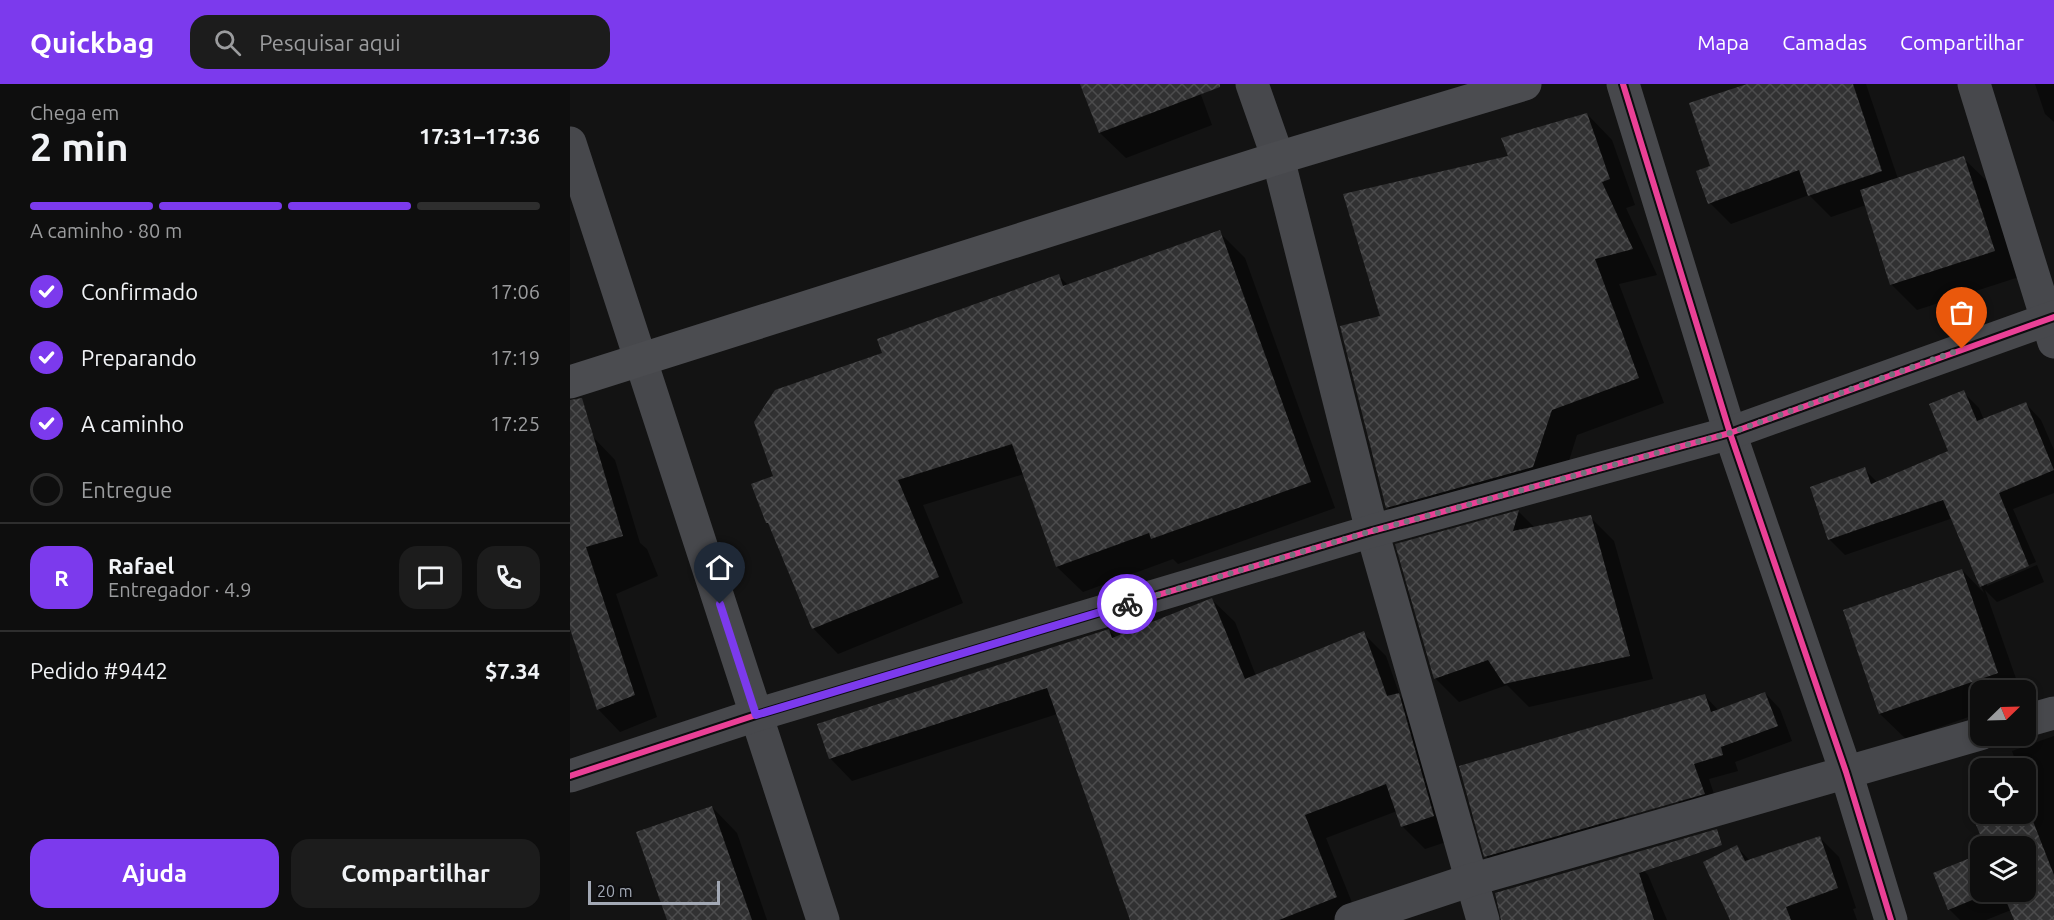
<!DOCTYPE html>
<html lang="pt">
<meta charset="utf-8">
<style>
:root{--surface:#0e0e0e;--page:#1c1c1c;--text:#f1f3f6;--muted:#9b9c9e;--line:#2e2e2e;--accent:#7c3aed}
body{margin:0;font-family:Ubuntu,sans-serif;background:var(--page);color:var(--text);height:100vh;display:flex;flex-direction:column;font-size:22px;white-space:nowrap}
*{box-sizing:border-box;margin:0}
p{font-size:20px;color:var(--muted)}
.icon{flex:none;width:33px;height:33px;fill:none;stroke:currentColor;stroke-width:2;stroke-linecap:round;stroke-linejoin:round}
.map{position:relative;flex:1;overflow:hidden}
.sheet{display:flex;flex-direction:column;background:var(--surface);width:570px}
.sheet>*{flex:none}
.needle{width:39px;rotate:67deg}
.tools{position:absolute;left:1400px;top:596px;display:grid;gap:12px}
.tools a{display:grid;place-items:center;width:66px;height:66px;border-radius:12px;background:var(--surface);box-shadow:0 3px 9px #0003,0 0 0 2px var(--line);font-size:30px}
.scale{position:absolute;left:18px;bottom:15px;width:132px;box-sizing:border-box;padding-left:6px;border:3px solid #a3a9b5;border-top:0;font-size:16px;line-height:21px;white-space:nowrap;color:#a3a9b5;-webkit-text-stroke:4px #0d0d0f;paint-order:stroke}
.pin{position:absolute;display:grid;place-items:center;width:51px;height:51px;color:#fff;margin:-62px -26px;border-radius:50% 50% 50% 0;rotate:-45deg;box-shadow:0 0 6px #0007}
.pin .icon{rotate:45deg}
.courier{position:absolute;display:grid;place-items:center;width:60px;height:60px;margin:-30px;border:4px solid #7c3aed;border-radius:50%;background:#fff;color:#222;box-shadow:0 2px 8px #0007}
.headline em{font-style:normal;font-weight:600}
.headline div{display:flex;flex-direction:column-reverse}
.headline{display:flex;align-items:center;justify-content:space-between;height:102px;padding:0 30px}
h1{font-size:39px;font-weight:600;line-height:45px}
.bar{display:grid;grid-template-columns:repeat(4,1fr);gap:9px 6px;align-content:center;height:72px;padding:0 30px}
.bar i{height:8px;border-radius:4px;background:var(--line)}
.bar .current{background:var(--accent)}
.bar p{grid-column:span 4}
.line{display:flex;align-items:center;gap:15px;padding:0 30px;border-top:2px solid var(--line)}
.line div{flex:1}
.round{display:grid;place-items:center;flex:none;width:63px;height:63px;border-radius:18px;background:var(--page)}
ol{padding:0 30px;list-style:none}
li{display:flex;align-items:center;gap:18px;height:66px}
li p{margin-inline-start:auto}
li .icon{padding:6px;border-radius:50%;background:var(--accent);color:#fff;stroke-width:4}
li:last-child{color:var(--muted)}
li i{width:33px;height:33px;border:3px solid var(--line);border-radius:50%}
.button{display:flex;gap:12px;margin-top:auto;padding:12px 30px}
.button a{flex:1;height:69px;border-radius:18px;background:var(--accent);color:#fff;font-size:24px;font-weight:600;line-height:69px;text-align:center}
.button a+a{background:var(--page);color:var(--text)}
header{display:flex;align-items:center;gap:36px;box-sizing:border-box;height:84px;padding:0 30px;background:var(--accent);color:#fff}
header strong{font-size:28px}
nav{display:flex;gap:33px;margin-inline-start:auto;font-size:21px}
.search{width:420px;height:54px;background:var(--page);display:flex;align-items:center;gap:15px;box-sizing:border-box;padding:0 21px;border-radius:18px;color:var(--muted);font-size:22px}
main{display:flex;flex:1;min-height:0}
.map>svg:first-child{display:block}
.shadow{fill:#0007}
.building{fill:url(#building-cross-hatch)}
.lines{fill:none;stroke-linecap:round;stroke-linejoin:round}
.minor{stroke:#47484c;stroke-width:33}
.secondary{stroke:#4b4c50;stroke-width:33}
.cycleway-casing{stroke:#0d0d0f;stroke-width:10}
.cycleway{stroke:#ea4096;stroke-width:6}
.done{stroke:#71747c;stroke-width:6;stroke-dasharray:0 10.8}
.route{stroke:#7c3aed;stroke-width:8}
</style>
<header>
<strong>Quickbag</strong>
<div class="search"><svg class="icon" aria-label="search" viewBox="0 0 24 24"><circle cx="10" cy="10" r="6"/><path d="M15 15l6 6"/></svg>Pesquisar aqui</div>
<nav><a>Mapa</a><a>Camadas</a><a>Compartilhar</a></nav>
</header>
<main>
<section class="sheet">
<div class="headline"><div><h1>2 min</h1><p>Chega em</p></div><em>17:31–17:36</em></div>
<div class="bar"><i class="current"></i><i class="current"></i><i class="current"></i><i></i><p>A caminho · 80 m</p></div>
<ol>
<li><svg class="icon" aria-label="check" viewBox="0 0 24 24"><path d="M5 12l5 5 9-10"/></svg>Confirmado<p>17:06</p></li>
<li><svg class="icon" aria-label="check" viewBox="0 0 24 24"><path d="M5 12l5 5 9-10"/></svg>Preparando<p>17:19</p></li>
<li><svg class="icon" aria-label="check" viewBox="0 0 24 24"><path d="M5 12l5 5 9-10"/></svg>A caminho<p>17:25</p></li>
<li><i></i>Entregue</li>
</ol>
<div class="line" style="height:108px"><b class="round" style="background:var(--accent);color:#fff">R</b><div><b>Rafael</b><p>Entregador · 4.9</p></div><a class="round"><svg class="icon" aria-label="chat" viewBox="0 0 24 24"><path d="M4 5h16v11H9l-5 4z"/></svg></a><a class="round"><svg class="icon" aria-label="phone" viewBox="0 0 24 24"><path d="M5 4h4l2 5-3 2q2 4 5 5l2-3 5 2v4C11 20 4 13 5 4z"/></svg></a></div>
<div class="line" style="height:78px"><div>Pedido #9442</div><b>$7.34</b></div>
<div class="button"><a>Ajuda</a><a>Compartilhar</a></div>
</section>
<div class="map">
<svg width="1484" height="836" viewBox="0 0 1484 836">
<defs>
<pattern id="building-cross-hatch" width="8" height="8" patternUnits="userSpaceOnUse" patternTransform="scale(1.5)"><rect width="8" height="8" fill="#313132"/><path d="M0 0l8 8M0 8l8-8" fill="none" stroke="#4c4c4d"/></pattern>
</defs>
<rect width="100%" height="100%" fill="#131313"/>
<g class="shadow">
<path d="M512,0H627L642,41L556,74L530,49Z"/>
<path d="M1181,0H1296L1328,95L1393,74L1419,99L1449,193L1347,226L1322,201L1296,121L1261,133L1239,111L1161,140L1140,119L1143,83Z"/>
<path d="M1465,0H1484V38L1475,30Z"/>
<path d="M1017,30L1042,56L1065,121L1056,124L1087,191L1049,200L1094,319L1007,351L989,409L843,449L817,423L812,233L940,73Z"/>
<path d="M649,148L675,174L765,424L608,480L603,475L513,508L487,483L454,390L353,421L393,519L268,570L243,544L201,443L197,439L205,393L314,270L489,192L499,202Z"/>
<path d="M1393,308L1409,324L1414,336L1456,320L1471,336L1484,366V409L1443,425L1466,478L1417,499V502L1467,481L1474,498L1427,518L1415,506L1450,606H1410V629L1336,655L1310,630L1275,527L1392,486L1414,509L1383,434L1275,471L1259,455L1294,385L1308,399L1380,368Z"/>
<path d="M23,353L45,376L70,459L77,465L88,492L46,510L87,633L50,648L28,625L0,540V360Z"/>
<path d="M949,428L965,444L1020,433L1044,457L1083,595L959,623L937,601L889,618L865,594L827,461Z"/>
<path d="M642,516L665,538L686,592L793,549L816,572L830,612L851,633L885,755L855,765L833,743L827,727L756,754L789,836H561L487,630L282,697L260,674L539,547L547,554Z"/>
<path d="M1195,609L1210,625L1222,657L1165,678L1168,687L1139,695L1149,725L1122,733L1107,717L1135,612L1149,627Z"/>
<path d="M1484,652V836H1445L1441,826L1416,836H1390L1379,825L1410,771V807H1455V762H1417L1400,723L1410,719V729H1455V684H1448L1442,667Z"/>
<path d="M1026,668L1062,754L934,790L916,772Z"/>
<path d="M142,723L167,749L197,836H98Z"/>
<path d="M1249,753L1269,773L1286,824L1283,825L1287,836H1162L1167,763L1180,777Z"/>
<path d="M1059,772L1078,791L1097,836H933Z"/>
</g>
<g class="building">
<path d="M510,0H650V3L529,49Z"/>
<path d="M1177,0H1283L1312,87L1238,112L1229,86L1138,120L1126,87L1140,82L1119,19Z"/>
<path d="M1017,29L1040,95L1032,98L1063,165L1025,175L1069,294L982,326L963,383L816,424L770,242L810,232L773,110L938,72L931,54Z"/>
<path d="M1394,72L1425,167L1320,201L1290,106Z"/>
<path d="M650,146L741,398L581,455L579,449L486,483L442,360L328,396L369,493L242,545L198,439H196L181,400L203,392L184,338L205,306L312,269L307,255L489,190L493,202Z"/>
<path d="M1394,306L1407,337L1456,318L1484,386L1429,409L1459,482L1410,503L1373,416L1258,456L1240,403L1295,383L1301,400L1378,367L1359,320Z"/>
<path d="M12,314L53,452L16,463L65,611L27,626L0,545V316Z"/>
<path d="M949,426L943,447L1021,431L1060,572L934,600L918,576L864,595L825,460Z"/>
<path d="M1392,485L1428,589L1309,630L1273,526Z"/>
<path d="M642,514L675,595L794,547L817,612L829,609L864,732L831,743L816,700L735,731L767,813L709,836H560L477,604L259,675L247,640L539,545L542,554Z"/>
<path d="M1195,608L1208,642L1151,663L1153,671L1124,680L1135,710L914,773L889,682L1135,610L1141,628Z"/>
<path d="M1410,717V729H1455V717L1484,791V836H1444L1432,807H1455V762H1415L1398,722Z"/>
<path d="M142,722L182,836H97L66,748Z"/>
<path d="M1147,745L1152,761L1069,789L1084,836H931L925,809Z"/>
<path d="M1250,752L1268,804L1216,823L1221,836H1160L1133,778L1167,761L1175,777Z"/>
<path d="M1410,770V807H1424L1378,826L1363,789Z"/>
</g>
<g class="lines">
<g class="minor">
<path d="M682,0L708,74L802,447L913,836"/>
<path d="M1053,0L1160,349L1276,688L1321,836"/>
<path d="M1404,0L1484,258"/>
<path d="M0,59L253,836"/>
<path d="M1455,637L1484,629"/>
<path d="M0,692L186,631L802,447L1160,349L1484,233"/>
<path d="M781,836L901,796L1410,650"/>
</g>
<path class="secondary" d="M0,298L708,74L955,0"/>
<g class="cycleway-casing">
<g id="cycleway">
<path d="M1053,0L1160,349L1276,688L1321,836"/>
<path d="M0,692L186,631L802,447L1160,349L1484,233"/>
</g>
</g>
<use href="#cycleway" class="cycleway"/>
</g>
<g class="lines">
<path class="done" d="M557,520L802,447L1160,349L1392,265"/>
<path class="route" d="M150,520L186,631L557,520"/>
</g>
</svg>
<div class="tools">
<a><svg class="needle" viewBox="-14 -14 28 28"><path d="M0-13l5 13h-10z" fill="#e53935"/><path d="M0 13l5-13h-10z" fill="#9b9c9e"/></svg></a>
<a><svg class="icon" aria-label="locate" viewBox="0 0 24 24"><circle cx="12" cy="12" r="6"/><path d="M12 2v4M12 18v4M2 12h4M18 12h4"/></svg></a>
<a><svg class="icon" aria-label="layers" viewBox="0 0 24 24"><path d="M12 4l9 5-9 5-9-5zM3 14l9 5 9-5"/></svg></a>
</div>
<div class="scale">20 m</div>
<div class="pin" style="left:1392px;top:265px;background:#ea580c"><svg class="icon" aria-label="bag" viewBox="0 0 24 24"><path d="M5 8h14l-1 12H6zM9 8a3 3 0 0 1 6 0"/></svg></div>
<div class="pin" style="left:150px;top:520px;background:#1f2937"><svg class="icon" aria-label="home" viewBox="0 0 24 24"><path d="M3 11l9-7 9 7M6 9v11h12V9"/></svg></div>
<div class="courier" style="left:557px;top:520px"><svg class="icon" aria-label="bike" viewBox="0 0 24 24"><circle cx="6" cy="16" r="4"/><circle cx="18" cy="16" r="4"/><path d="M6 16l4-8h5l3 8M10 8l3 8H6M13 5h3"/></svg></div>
</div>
</main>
